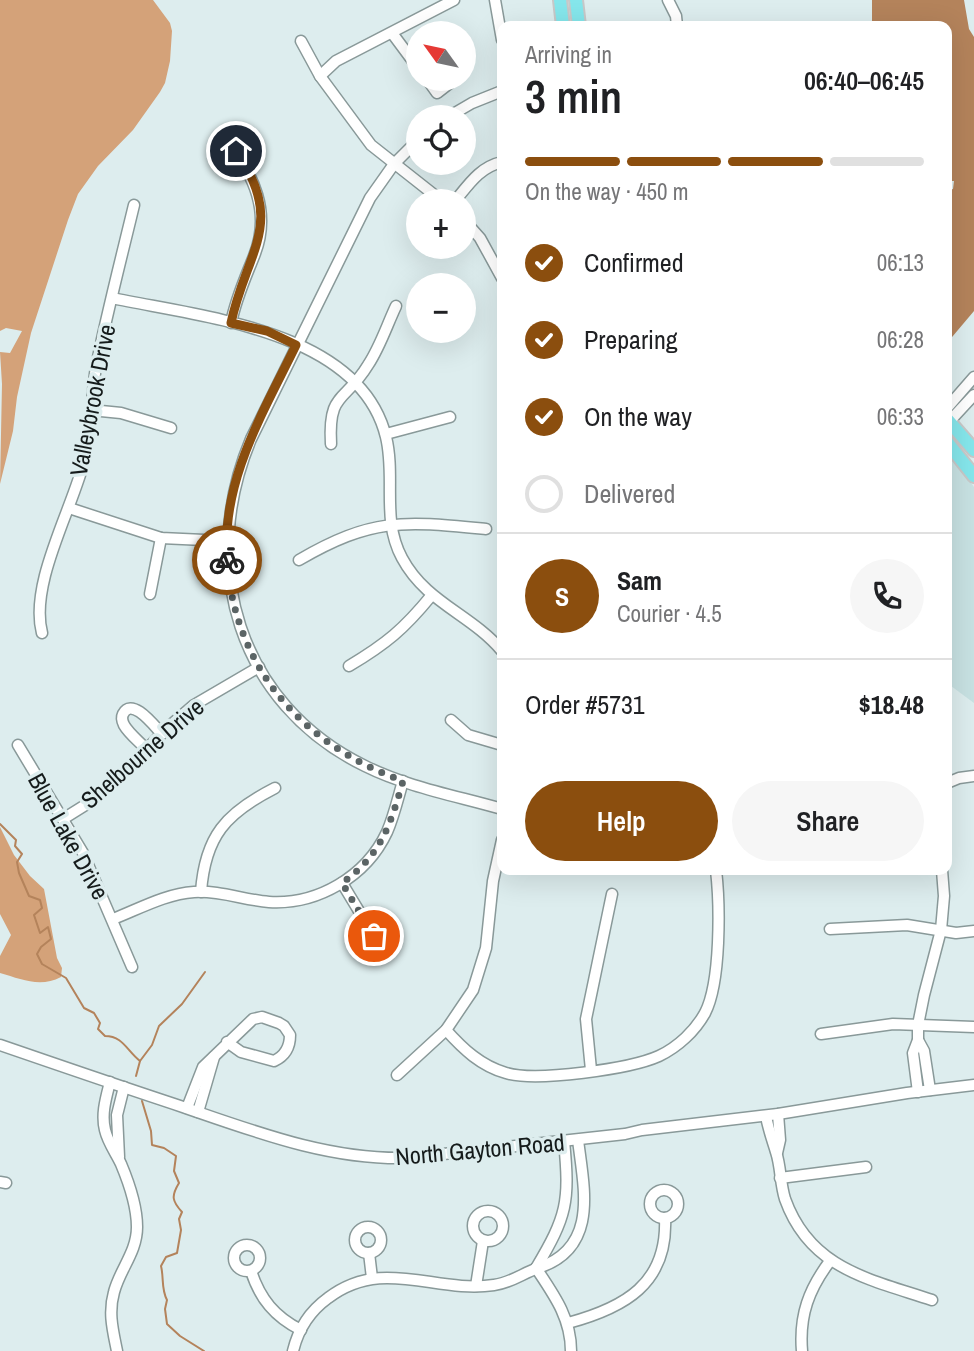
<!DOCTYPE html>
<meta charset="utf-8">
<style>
:root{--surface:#fff;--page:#f6f6f6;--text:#202124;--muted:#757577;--line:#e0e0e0;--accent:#8b4e0e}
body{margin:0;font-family:"Archivo Narrow",sans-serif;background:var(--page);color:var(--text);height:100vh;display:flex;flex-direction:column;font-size:26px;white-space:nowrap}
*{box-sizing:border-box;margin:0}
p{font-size:23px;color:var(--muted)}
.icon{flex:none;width:38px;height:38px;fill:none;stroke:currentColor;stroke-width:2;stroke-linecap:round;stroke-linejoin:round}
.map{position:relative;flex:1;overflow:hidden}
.panel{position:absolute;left:497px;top:21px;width:455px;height:854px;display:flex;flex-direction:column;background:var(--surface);border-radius:14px;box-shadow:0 7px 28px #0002}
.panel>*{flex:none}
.needle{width:46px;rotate:303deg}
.fabs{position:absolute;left:406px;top:21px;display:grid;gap:14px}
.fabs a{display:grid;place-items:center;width:70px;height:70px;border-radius:50%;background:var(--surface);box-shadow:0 7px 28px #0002;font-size:35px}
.pin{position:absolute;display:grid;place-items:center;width:60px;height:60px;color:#fff;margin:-30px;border:4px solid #fff;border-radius:50%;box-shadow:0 2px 7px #0007}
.courier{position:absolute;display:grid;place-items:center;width:70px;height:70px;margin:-35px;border:5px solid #8b4e0e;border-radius:50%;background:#fff;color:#222;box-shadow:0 2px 9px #0007}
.overview em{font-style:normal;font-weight:600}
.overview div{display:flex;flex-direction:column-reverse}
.overview{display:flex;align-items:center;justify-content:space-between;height:119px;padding:0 28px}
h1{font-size:46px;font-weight:600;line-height:52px}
.bar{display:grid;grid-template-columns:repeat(4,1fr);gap:10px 7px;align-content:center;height:84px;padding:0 28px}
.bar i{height:9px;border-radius:5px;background:var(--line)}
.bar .on{background:var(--accent)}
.bar p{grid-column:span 4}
.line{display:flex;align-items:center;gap:18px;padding:0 28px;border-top:2px solid var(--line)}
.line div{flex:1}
.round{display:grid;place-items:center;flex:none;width:74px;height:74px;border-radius:37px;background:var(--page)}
ol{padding:0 28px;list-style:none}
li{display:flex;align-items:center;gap:21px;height:77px}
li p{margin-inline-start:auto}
li .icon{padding:7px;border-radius:50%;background:var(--accent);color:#fff;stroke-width:4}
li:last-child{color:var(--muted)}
li i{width:38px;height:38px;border:4px solid var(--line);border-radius:50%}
.action{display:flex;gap:14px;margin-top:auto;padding:14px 28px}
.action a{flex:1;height:80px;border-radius:42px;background:var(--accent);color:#fff;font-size:28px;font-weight:600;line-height:80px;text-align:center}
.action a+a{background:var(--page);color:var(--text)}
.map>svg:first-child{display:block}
.built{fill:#c7e1e2}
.forest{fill:#d4a279}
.water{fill:#b4835b}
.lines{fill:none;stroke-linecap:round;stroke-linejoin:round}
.stream{stroke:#b4835b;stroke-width:2}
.minor-casing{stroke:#899999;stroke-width:13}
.major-casing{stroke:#c7c8c8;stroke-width:16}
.minor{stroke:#fff;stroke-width:10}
.major{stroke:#85e6eb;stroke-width:12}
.done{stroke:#5b6465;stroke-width:7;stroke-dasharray:0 12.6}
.route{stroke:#8b4e0e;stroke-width:9}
.labels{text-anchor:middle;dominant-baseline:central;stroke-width:7;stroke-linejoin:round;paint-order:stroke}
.street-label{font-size:24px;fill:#151b1b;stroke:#ddedee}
</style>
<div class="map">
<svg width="974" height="1351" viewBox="0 0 974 1351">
<rect width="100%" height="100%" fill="#ddedee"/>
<path class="built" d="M947,450L974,487V703L947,683Z"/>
<g class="forest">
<path d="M0,0H153L170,23L172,31L170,61L165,83L160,92L133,130L98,166L78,194L68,220L31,333L17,397L13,431L0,484L2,384L0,352L10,353L22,331L6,328L0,331Z"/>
<path d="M0,827L14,855L30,876L44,889L57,958L62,968L61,977C40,988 21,979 0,973V956L11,935L0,914Z"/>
</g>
<path class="water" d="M872,0H964L969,29L974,37V311L947,343V191L953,189L954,181H947V26H872Z"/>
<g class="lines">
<g class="stream">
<path d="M0,824L16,840L15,846L22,854L17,862L19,873L29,896L40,900L42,908L34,915L40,933L48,927L51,939L41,947L37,954L42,964L66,978L84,1008L94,1013L100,1023L98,1029L105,1036C123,1036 127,1051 140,1061"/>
<path d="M136,1076L140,1061L152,1045L159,1026L182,1004L205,972"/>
<path d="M142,1101L151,1131L152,1145L164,1148L176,1156L174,1171L179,1183C171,1196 172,1201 182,1212L179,1219L181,1230L177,1253L166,1257L161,1266C164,1278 161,1289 167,1300L165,1309L167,1324L180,1336L204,1351"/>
</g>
<g class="minor-casing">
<g id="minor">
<path d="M495,0L502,40"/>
<path d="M668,0L676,16L677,26"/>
<path d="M392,33L418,68"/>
<path d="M301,41L320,76L371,145L442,201"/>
<path d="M320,76L336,61L454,0"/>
<path d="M427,79L437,93L455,79"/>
<path d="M448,117L472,103L502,91"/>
<path d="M228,140C253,175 272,212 254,256C245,279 236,298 231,323"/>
<path d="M418,140L394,164L370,198L251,439C198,565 238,704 365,766C407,787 457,796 502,809"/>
<path d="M455,201C469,184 480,167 502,162"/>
<path d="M464,220L480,238L502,278"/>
<path d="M112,298C201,317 360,330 386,437C396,478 381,519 402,558C426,603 471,614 502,651"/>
<path d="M947,408L974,377"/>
<path d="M91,410L121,413L171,428"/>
<path d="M947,424L974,395"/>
<path d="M386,434L450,417"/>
<path d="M331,444C328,391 345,403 368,365C380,347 387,325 396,306"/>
<path d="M69,508L161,538L226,541"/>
<path d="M299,560C373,517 404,521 486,529"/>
<path d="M150,594L161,538"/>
<path d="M42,633C29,583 73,508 85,458C92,428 91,397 96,367C107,313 121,259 134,205"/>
<path d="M349,666C386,644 404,629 431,596"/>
<path d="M451,720L468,735L502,745"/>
<path d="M18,745L83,853L132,967"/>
<path d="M147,750C140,742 129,734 124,725C122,721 121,718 123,714C132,696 155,727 162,734"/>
<path d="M947,783L959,778L974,776"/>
<path d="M63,819L87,804L116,782L165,730L194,705L259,667"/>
<path d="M342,883L374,936"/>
<path d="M201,892C205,836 226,813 275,788"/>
<path d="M113,919C139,909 165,894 194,892C219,890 244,900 269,902C317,905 366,877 387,832C394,816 398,798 403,781"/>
<path d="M830,929L907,925L956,933L974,931"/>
<path d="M446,1030C463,1049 481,1066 506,1073C536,1082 630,1069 659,1056C678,1047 695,1031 705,1013C721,982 720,905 716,870"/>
<path d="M821,1034L893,1024L974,1027"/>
<path d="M918,1040L924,1051L930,1090"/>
<path d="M0,1045C61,1066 122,1087 183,1107C256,1132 329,1160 407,1158L625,1134L642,1130L778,1114L907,1093L974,1085"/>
<path d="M591,1070L586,1019L612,894"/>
<path d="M397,1075L446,1030L473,990L486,948L493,881L502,840"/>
<path d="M110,1082C106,1098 101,1114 105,1130C108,1143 116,1153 121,1164C129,1183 137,1206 137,1227C137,1252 120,1269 114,1292C108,1313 113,1331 117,1351"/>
<path d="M918,1092L913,1053L918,1040V1025L924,995L941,930L944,896L942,870"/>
<path d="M187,1108L203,1067L253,1019L262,1017L279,1023L284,1026L290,1035C290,1047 285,1056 274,1061L241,1052L227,1042"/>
<path d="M198,1112L214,1057"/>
<path d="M766,1116C768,1128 772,1139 776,1152C781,1167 780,1183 785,1199C810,1269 869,1279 932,1300"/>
<path d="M777,1153L780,1140L778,1114"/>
<path d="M119,1157L117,1115L124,1087"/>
<path d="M780,1178L866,1167"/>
<path d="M0,1182L6,1183"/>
<circle cx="664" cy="1204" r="14"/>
<circle cx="488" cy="1226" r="15"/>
<circle cx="368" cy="1240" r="13"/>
<circle cx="247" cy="1258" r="13"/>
<path d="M369,1253L372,1278"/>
<path d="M536,1268C567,1216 570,1202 564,1141"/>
<path d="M536,1268C554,1295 571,1318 571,1351"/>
<path d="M251,1271C260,1299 275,1317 301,1330"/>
<path d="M476,1286L483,1241"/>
<path d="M568,1323C624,1308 668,1284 665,1218"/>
<path d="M293,1351C298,1330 310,1311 328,1298C383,1256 435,1294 494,1285C511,1283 523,1273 538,1268C599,1248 584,1189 578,1140"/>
<path d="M802,1351C799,1315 809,1289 830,1261"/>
</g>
</g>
<g class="major-casing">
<g id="major">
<path d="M560,0L563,26"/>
<path d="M576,0L579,26"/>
<path d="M947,419L974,450"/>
<path d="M947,442L974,476"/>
</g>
</g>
<use href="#minor" class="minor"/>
<use href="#major" class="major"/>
</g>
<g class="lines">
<path class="done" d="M227,560C235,669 303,745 403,781C390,826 381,855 342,883L374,936"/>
<path class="route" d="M227,560C221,481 263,413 296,345L267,331L231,323C246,251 287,224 236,151"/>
</g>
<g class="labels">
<g class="street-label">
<text transform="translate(92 400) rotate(-79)">Valleybrook Drive</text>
<text transform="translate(142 753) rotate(-41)">Shelbourne Drive</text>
<text transform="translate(69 836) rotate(61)">Blue Lake Drive</text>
<text transform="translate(480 1149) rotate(-5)">North Gayton Road</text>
</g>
</g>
</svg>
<div class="fabs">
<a><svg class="needle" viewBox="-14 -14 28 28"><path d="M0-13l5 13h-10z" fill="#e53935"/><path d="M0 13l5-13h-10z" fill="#757577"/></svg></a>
<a><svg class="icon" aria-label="locate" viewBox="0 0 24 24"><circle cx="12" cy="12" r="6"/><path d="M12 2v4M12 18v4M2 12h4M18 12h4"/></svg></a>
<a>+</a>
<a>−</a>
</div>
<div class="pin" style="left:374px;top:936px;background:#ea580c"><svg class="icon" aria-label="bag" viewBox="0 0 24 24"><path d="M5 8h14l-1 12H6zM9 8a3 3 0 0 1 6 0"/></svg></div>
<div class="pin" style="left:236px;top:151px;background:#1f2937"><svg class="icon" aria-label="home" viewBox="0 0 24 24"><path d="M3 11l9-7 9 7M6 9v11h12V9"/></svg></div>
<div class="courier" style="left:227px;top:560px"><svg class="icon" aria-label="bike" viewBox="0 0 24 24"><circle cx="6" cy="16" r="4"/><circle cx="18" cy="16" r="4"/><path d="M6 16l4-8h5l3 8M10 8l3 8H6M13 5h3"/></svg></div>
<section class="panel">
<div class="overview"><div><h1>3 min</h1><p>Arriving in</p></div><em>06:40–06:45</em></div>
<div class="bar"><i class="on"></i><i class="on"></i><i class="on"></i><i></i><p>On the way · 450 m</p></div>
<ol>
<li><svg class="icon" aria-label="check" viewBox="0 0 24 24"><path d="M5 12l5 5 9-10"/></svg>Confirmed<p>06:13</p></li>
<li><svg class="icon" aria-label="check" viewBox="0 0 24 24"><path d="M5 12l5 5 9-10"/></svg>Preparing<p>06:28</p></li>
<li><svg class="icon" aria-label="check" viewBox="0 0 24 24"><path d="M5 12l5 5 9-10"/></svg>On the way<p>06:33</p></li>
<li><i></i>Delivered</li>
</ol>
<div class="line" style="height:126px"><b class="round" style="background:var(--accent);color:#fff">S</b><div><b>Sam</b><p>Courier · 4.5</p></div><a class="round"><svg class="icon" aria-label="phone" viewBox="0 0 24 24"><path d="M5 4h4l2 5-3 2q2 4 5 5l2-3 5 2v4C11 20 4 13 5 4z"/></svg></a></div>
<div class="line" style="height:91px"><div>Order #5731</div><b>$18.48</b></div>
<div class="action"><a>Help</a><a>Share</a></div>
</section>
</div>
